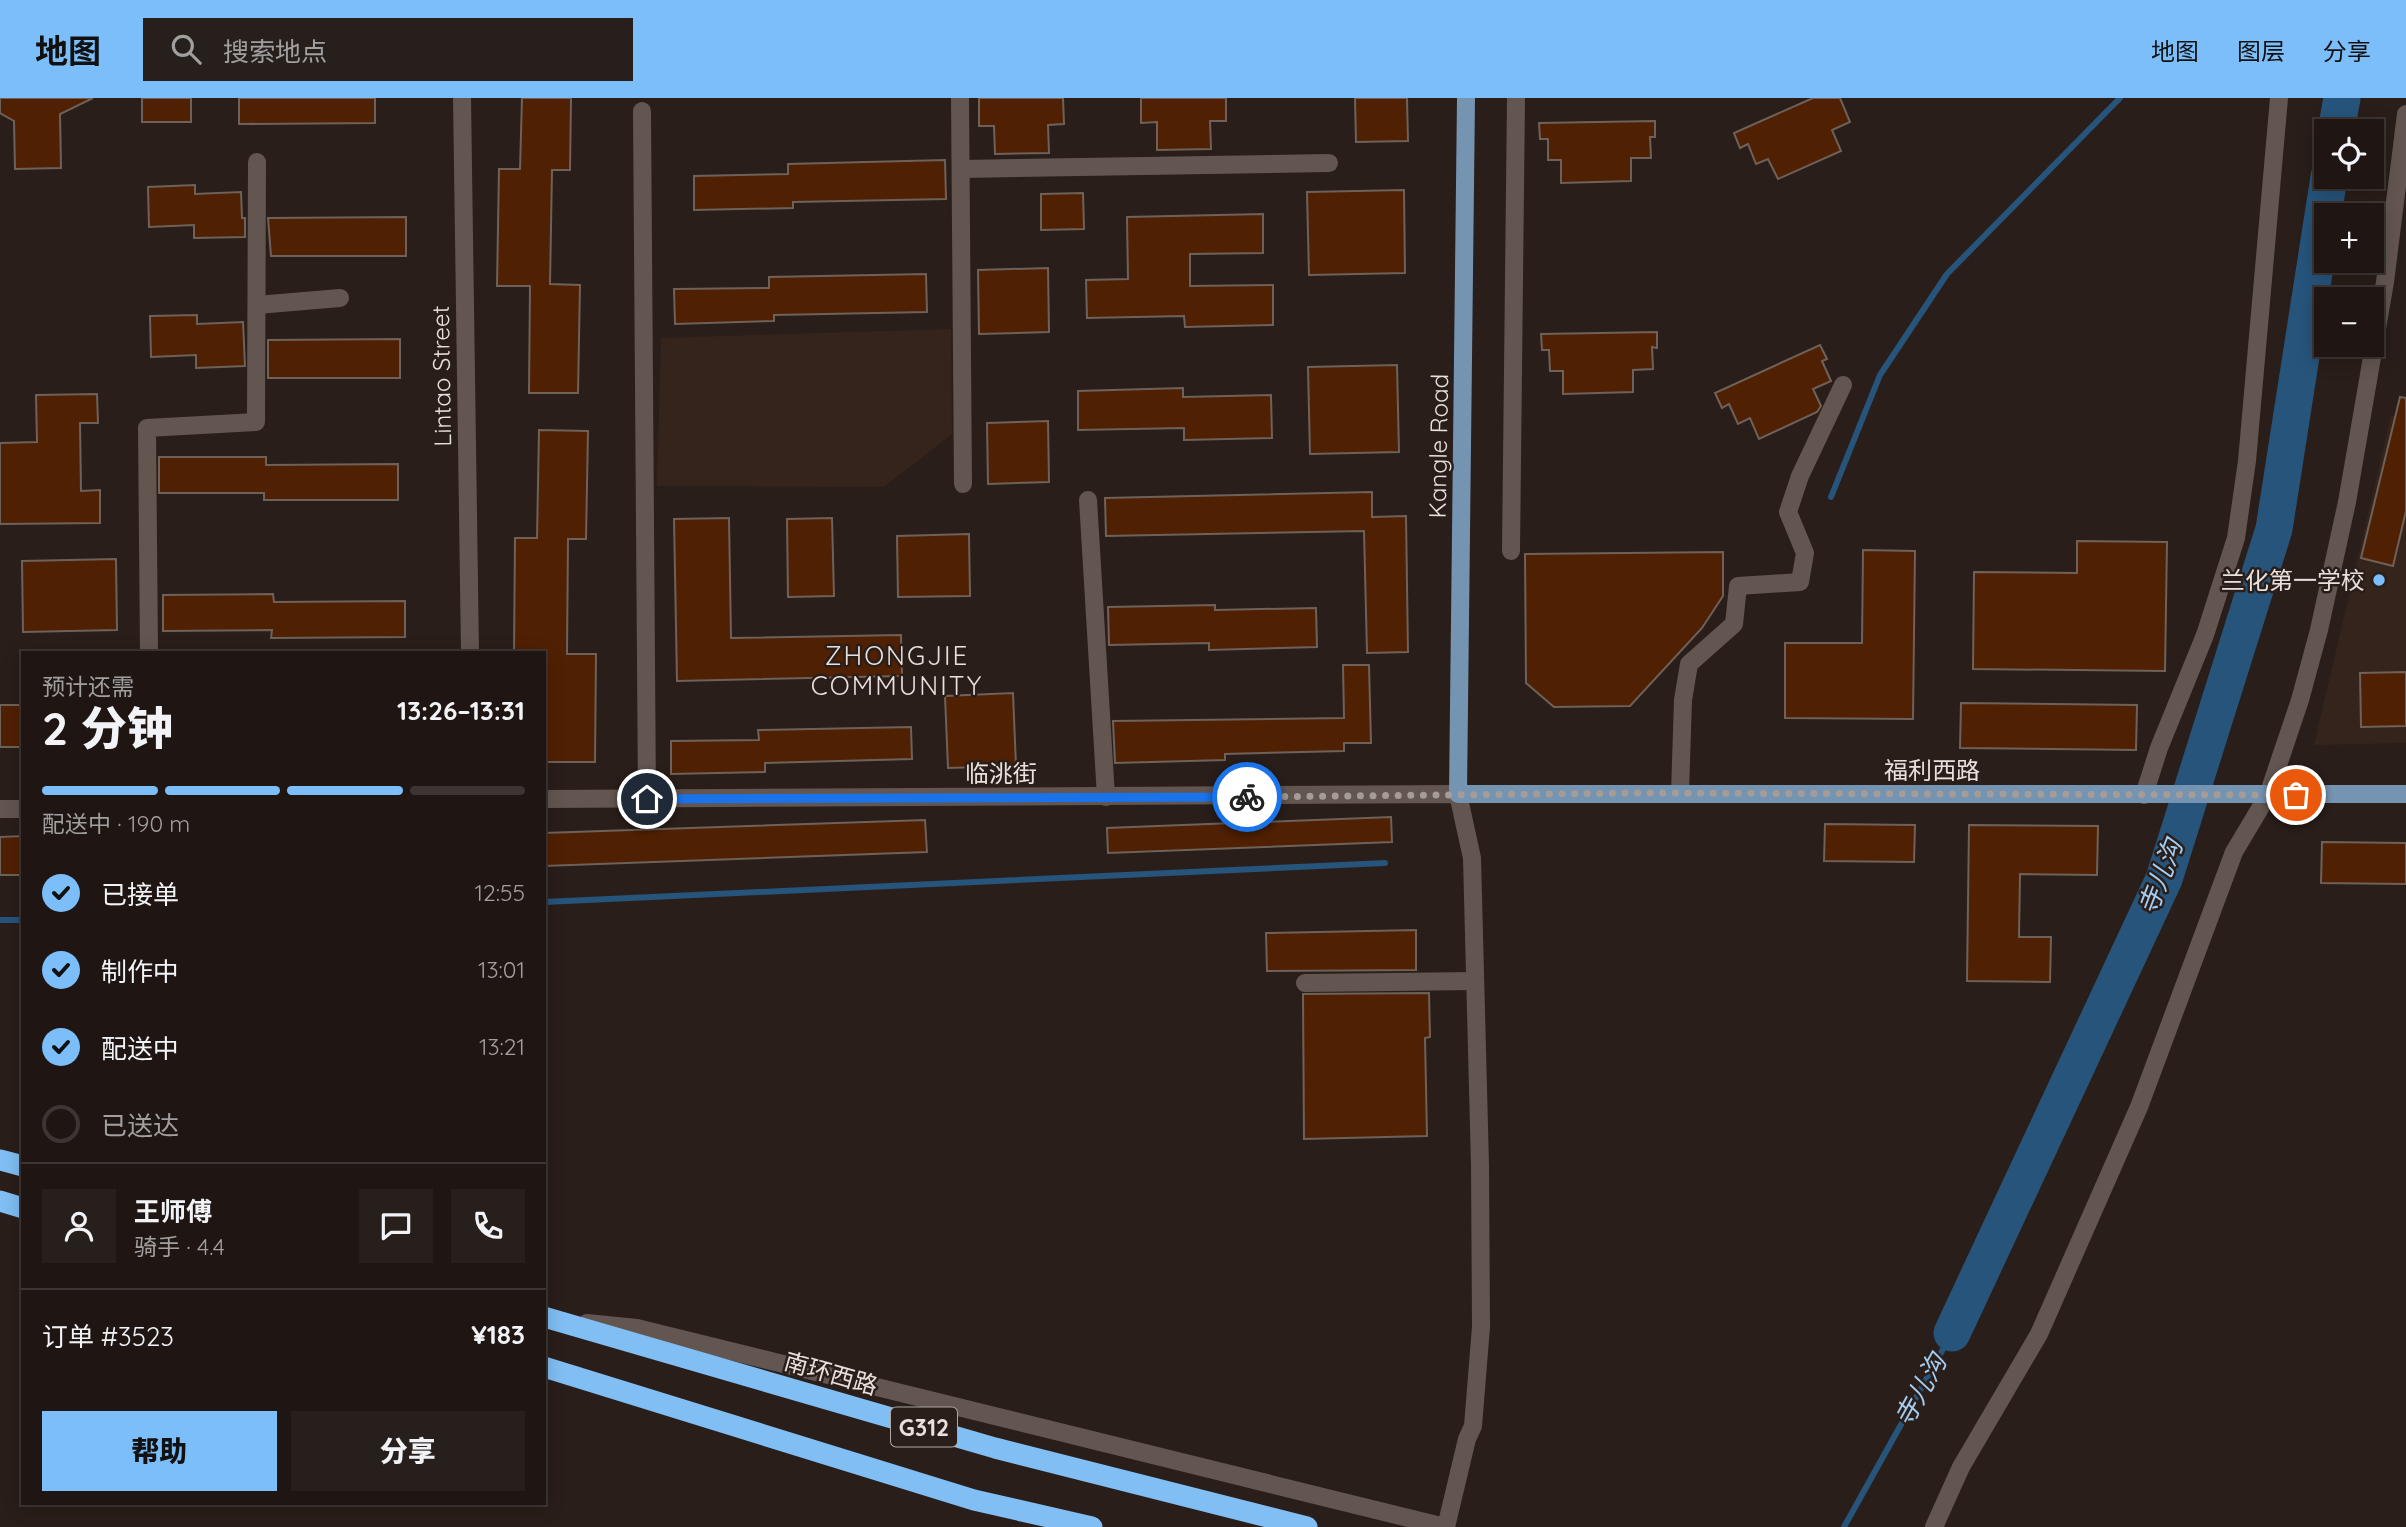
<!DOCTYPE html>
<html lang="zh">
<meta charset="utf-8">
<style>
:root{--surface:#1f1613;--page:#271f1c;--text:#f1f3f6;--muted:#a19fa0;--line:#3c3533;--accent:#7cbef9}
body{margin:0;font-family:Quicksand,"Noto Sans SC",sans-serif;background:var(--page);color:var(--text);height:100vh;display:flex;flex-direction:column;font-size:26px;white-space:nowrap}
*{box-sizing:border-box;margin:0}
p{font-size:23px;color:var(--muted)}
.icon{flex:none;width:38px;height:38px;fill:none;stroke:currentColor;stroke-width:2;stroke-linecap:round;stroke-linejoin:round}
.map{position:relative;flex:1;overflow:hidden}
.drawer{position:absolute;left:21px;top:553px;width:525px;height:854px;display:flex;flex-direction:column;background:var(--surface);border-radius:0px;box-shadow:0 4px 18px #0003,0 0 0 2px var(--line)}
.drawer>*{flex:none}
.buttons{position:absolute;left:2314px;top:21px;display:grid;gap:14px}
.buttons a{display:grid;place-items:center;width:70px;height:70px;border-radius:0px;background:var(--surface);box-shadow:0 4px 18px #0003,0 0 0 2px var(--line);font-size:35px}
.pin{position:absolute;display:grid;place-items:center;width:60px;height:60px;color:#fff;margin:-30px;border:4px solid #fff;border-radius:50%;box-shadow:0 2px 7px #0007}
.courier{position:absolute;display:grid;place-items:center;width:70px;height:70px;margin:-35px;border:5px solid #1a73e8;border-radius:50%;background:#fff;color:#222;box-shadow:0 2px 9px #0007}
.headline em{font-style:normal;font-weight:800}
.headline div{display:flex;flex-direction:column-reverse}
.headline{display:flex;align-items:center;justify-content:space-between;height:119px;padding:0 21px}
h1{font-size:46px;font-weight:800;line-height:52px}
.bar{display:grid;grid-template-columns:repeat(4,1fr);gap:10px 7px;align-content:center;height:84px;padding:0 21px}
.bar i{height:9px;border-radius:5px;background:var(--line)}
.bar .on{background:var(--accent)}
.bar p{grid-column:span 4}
.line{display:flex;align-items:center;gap:18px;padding:0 21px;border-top:2px solid var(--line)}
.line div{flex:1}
.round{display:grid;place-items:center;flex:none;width:74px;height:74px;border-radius:0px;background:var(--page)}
ol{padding:0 21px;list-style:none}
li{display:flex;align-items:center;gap:21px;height:77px}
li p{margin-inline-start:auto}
li .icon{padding:7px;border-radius:50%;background:var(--accent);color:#111;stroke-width:4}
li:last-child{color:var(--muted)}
li i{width:38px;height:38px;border:4px solid var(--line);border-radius:50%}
.button{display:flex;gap:14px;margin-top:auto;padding:14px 21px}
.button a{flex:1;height:80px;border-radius:0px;background:var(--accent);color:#111;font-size:28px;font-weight:800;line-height:80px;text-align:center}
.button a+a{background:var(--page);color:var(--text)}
header{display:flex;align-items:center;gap:42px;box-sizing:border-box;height:98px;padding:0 35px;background:var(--accent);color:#111}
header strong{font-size:33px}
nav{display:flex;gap:38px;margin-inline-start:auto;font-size:24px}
.search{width:490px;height:63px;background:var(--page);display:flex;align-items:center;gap:18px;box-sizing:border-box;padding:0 24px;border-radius:0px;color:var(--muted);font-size:26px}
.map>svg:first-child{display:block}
.built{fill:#35241c}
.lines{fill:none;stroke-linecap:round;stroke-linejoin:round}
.stream{stroke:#26547b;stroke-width:6}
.river{stroke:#26547b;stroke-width:37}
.building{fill:#502002;stroke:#6e615a;stroke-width:2}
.minor{stroke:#635650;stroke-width:18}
.major{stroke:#7594b2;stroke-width:18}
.highway{stroke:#81bef3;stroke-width:21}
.done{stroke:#a59c98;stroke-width:7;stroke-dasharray:0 12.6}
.route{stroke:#1a73e8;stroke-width:9}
.poi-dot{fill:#7cbef9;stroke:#291e19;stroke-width:2.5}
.labels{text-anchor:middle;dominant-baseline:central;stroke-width:5;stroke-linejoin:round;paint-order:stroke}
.shield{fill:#291e19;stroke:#afa6a2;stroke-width:2}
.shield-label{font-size:23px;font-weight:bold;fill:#e8e0dc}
.street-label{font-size:24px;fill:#e8e0dc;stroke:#291e19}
.poi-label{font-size:24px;fill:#e8e0dc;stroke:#291e19;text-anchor:end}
.neighbourhood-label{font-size:26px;letter-spacing:2px;fill:#e8e0dc;stroke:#291e19}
.water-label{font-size:26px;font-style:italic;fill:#a5cdf2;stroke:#291e19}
</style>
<header>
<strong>地图</strong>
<div class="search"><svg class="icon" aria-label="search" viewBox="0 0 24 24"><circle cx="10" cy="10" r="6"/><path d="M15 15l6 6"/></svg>搜索地点</div>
<nav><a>地图</a><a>图层</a><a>分享</a></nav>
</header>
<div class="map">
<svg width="2406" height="1429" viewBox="0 0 2406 1429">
<rect width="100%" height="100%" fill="#291e19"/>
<g class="built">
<path d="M951,231L952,336L884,389L657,388L661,240Z"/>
<path d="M2391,318L2406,320V645L2314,647Z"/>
</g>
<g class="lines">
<g class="stream">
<path d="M1831,399L1880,277L1947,176L2120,0"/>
<path d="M544,804L1385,765"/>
<path d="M0,822H23"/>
<path d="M1844,1429L1952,1235"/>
</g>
<g class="river">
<path d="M2336,33L2342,0"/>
<path d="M1952,1235L2164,781L2274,431L2329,79"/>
</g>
</g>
<g class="building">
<path d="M0,0H93L60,16L61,70L15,71L14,23L0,15Z"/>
<rect x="142" y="0" width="49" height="24"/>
<path d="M239,0H375V25L239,26Z"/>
<path d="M522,0H571L570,72H552L550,186L580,187L578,295H529L530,188H497L499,71H520Z"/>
<path d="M979,0H1063L1064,26L1048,27L1049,55L995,56L994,28H979Z"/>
<path d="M1141,0H1226V23H1210L1211,51L1157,52V24L1141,25Z"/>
<path d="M1355,0H1407L1408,43L1356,44Z"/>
<path d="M1813,0H1840L1850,24L1832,32L1841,53L1778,81L1768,61L1756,66L1748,46L1740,50L1734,35Z"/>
<path d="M1655,23V39H1650L1651,60H1631V83L1561,85V62H1548V41H1540L1539,25Z"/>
<path d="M945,62L946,101L793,104V110L694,112V78L788,76V66Z"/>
<path d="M195,87V96L241,94L242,120H245V139L194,140V127L149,129L148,89Z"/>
<path d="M1404,92L1405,175L1309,177L1307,94Z"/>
<path d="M1083,95L1084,131L1041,132V96Z"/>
<path d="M1263,116V155L1190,156V188L1273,187V227L1185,229L1184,218L1087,220L1086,182L1128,181L1127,119Z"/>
<path d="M406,119V158H271L268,120Z"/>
<path d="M1048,170L1049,234L979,236L978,172Z"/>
<path d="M926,176L927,214L774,217V223L675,226L674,191L769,190V179Z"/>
<path d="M197,217V226L243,224L245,268L196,270V257L151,259L150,218Z"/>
<path d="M1657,234V250L1652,249L1653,271L1633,272V294L1563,296V273H1550L1549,252H1542L1541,236Z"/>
<path d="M400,241V280H268V242Z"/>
<path d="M1820,247L1827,261L1822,263L1831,283L1813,291L1821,308L1817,314L1759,341L1750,320L1738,326L1729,306L1722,310L1715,295Z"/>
<path d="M1397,267L1399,354L1310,356L1308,269Z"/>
<path d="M1183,290V299L1271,297L1272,340L1184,342V330L1078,332V293Z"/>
<path d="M97,296L98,325H80L81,393L100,392V425L0,426V345L37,344L36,297Z"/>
<path d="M2400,299L2406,300V413L2393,468L2361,460Z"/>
<path d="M1048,323L1049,384L988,386L987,325Z"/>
<path d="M539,332L588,333L586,441H568L567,556H596L595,664H545L547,557L544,555H514L515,440H537Z"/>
<path d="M159,359H266V367L398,366V402H264V395H159Z"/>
<path d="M1372,394V419L1406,418L1408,554L1367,555L1364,433L1106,438L1105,400Z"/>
<path d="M729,420L731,540L901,537L902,578L677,583L674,421Z"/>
<path d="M832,420L834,498L788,499L787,421Z"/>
<path d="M969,436L970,498L898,499L897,438Z"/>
<path d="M2077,443L2167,444L2165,573L1973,571L1974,474L2077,475Z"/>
<path d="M1863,452L1915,453L1913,621L1785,620V545H1862Z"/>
<path d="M1723,454V498L1702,530L1630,608L1554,609L1526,585L1525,456Z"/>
<path d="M116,461L117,532L23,534L22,463Z"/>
<path d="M273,496L274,504L405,503V539L271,540L272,532L163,533V497Z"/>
<path d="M1215,507V512L1316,510L1317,549L1209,552V545L1109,547L1108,509Z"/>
<path d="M1343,567H1369L1371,645H1344V653L1225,656V662L1115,665L1113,623L1344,620Z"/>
<path d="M2406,574V628L2361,629L2360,575Z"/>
<path d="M1013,595L1016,668L948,670L945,598Z"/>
<path d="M1961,605L2137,607L2136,652L1960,650Z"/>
<rect x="0" y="607" width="23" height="42"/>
<path d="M911,629L912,661L765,665V674L671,676V643L759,642L758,632Z"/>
<path d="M1391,719L1392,744L1108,755L1107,730Z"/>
<path d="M925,722L927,754L544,768V735Z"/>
<path d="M1825,726L1915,727L1914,764L1824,763Z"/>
<path d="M1969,727L2098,728L2097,777L2020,776L2019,839H2051L2050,884L1967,883Z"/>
<path d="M23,738V777H0V739Z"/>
<path d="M2322,744L2406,745V786L2321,785Z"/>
<path d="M1416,832V872L1267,873L1266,835Z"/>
<path d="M1429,895L1430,939L1425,940L1427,1038L1304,1041L1303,896Z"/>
</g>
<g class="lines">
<g class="minor">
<path d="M462,0L470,555"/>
<path d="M960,0L963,386"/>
<path d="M642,13L647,701"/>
<path d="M961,71L1329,65"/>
<path d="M257,207L340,200"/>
<path d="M1088,402L1106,699"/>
<path d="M1511,453L1516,0"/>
<path d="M149,555L147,330L256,324L257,64"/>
<path d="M1680,695L1683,602L1689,566L1734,526L1738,488L1800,484L1805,455L1788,414L1800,378L1843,287"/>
<path d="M2144,697L2159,650L2205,537L2236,440L2247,363L2279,0"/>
<path d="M544,701L1458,696L1472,760L1480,1067L1481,1229L1473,1328L1467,1341L1446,1429"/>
<path d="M0,711H23"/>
<path d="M1305,885L1475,883"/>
<path d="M587,1225L637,1230L1445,1429"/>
<path d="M1934,1429L1961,1369L2039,1236L2139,1009L2234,754L2268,697L2300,602L2319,532L2347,404L2385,184L2406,16"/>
</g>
<path class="major" d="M1466,0L1458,696H2406"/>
<g class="highway">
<path d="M0,1062L23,1068"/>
<path d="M0,1103L23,1110"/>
<path d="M544,1219L995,1350L1307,1429"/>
<path d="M544,1269L974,1402L1092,1429"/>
</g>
</g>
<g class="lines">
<path class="done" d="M1247,699L1637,695L2296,697"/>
<path class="route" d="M647,701L1247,699"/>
</g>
<circle class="poi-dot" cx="2379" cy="482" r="7"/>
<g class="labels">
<rect class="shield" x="891" y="1309.5" width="66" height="39" rx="5"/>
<g class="shield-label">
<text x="924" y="1329">G312</text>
</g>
<g class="street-label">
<text transform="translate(441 278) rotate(-91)">Lintao Street</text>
<text transform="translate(1438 348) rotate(-89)">Kangle Road</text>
<text x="1932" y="672">福利西路</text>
<text x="1001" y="675">临洮街</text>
<text transform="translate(831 1275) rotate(16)">南环西路</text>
</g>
<g class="poi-label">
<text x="2365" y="482">兰化第一学校</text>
</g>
<g class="neighbourhood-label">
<text x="897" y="557">ZHONGJIE<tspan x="897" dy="30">COMMUNITY</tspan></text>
</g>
<g class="water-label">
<text transform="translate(2160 779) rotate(-69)">寺儿沟</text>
<text transform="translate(1920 1292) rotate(-61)">寺儿沟</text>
</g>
</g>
</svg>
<div class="buttons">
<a><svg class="icon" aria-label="locate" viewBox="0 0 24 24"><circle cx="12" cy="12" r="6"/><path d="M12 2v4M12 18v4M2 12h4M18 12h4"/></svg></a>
<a>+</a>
<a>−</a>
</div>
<div class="pin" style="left:2296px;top:697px;background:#ea580c"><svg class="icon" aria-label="bag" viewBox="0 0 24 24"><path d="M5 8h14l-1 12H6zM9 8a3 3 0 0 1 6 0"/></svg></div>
<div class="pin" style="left:647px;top:701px;background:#1f2937"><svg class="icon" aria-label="home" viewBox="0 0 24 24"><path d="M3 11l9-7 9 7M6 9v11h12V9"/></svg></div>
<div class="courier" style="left:1247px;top:699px"><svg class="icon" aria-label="bike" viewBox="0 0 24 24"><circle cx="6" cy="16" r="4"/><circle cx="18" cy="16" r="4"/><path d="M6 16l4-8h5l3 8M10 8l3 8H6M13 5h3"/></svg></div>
<section class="drawer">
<div class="headline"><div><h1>2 分钟</h1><p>预计还需</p></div><em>13:26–13:31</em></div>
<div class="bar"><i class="on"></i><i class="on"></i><i class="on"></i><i></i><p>配送中 · 190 m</p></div>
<ol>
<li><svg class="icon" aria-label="check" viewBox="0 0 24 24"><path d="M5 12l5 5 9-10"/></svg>已接单<p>12:55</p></li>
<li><svg class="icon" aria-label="check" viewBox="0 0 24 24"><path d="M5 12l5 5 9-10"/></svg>制作中<p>13:01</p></li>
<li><svg class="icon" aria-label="check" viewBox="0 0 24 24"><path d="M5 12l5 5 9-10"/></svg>配送中<p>13:21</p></li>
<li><i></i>已送达</li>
</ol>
<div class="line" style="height:126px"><a class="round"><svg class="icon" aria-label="person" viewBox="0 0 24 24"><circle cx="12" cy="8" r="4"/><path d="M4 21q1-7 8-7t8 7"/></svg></a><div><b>王师傅</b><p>骑手 · 4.4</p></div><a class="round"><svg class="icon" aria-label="chat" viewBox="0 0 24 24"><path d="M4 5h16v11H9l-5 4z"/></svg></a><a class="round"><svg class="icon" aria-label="phone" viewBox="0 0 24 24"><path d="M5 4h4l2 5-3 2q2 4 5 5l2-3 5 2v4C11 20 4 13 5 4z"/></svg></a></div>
<div class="line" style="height:91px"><div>订单 #3523</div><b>¥183</b></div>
<div class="button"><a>帮助</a><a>分享</a></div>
</section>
</div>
